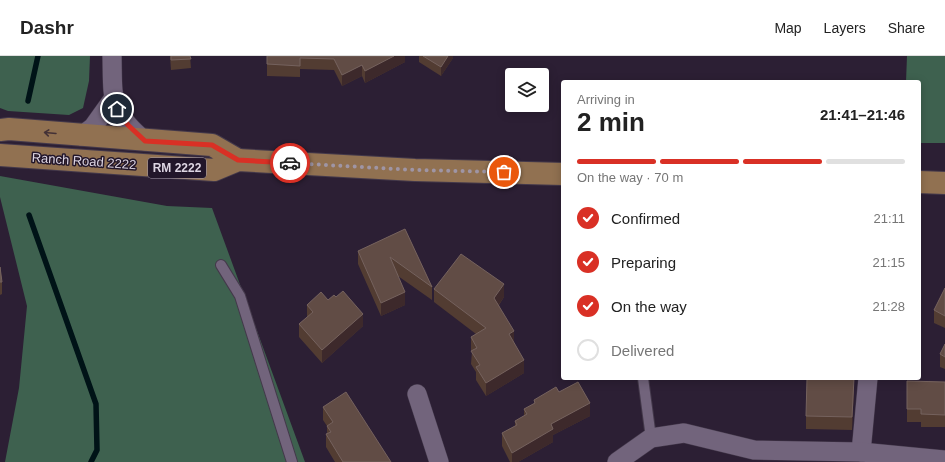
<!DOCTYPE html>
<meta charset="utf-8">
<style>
:root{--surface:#fff;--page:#f6f6f6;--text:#222;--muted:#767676;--line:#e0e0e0;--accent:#d93025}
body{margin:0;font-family:Arial,sans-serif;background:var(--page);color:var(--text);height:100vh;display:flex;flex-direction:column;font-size:15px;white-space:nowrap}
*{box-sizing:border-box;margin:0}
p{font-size:13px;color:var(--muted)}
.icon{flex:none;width:22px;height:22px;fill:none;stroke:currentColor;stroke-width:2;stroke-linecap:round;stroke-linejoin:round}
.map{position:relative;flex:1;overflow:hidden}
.side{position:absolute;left:561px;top:24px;width:360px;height:300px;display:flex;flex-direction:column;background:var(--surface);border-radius:4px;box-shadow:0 2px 10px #0003}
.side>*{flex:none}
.buttons{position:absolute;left:505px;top:12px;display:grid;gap:8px}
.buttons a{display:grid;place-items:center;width:44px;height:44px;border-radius:4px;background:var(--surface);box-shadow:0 2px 10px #0003;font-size:20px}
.pin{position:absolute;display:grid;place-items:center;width:34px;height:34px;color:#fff;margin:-17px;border:2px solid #fff;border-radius:50%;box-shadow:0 1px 4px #0007}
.courier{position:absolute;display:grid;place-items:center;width:40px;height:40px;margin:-20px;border:3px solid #d93025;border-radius:50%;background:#fff;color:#222;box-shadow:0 1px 5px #0007}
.head em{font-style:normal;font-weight:700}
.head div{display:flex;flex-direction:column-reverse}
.head{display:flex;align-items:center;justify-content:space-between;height:68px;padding:0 16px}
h1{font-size:26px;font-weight:700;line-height:30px}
.bar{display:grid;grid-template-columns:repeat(4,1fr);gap:6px 4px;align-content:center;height:48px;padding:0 16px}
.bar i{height:5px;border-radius:3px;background:var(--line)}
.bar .on{background:var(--accent)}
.bar p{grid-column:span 4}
ol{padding:0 16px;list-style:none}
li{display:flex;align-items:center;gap:12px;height:44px}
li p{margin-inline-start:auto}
li .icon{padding:4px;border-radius:50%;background:var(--accent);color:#fff;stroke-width:4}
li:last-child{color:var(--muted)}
li i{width:22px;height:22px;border:2px solid var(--line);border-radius:50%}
header{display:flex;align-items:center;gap:24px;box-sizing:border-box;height:56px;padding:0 20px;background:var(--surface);border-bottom:1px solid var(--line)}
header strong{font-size:19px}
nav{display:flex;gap:22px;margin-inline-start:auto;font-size:14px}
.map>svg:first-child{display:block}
.forest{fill:#3e614f}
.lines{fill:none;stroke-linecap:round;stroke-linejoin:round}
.stream{stroke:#001317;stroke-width:5.5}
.lane-casing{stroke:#44394b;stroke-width:12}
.street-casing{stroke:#44394b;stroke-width:20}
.primary-casing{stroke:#44394b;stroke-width:24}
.lane{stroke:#72647c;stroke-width:10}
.street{stroke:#72647c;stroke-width:19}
.primary{stroke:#917151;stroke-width:22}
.wall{fill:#523c32}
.shaded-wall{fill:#3d292b}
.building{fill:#614c45;stroke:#75625e}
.oneway{stroke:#433136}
.done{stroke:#9f95a5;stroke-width:4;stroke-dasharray:0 7.2}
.route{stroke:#d93025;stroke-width:5}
.labels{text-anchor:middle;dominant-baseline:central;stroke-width:3;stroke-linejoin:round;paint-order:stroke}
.shield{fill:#22162a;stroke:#a59cab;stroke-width:1}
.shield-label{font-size:12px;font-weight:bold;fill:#ddd5e2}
.street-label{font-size:13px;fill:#ddd5e2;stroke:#22162a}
</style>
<header>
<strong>Dashr</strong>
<nav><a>Map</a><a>Layers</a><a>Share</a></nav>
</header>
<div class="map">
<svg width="945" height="406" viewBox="0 0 945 406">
<rect width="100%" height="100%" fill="#2c1f34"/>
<g class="forest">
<path d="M0,0H90L89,25L83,52L69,59L8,55L0,52Z"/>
<path d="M907,0H945V87H919V26H906Z"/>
<path d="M0,120L167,150L212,152L305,406H5L19,332L27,250L0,141Z"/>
</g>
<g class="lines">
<g class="stream">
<path d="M28,45L38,0"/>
<path d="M29,159L96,348L97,394L91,406"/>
</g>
<g class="lane-casing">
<g id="lane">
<path d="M221,209L240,240L292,406"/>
<path d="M643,322L651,382"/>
</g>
</g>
<g class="street-casing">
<g id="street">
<path d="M112,0C113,43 109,55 145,85"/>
<path d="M81,80L93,71L113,43"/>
<path d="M417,338L439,406"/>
<path d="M861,396L868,322"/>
<path d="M617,406L651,382L684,377L754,394L861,396L945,404"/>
</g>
</g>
<g class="primary-casing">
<g id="primary">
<path d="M0,74L9,73L212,89L238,104"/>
<path d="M0,99L214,114L238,104L415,114L563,118"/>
<path d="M919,126L945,127"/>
</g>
</g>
<use href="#lane" class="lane"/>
<use href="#street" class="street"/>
<use href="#primary" class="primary"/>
</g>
<g class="wall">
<path d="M170,0H193H190L191,12L171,14Z"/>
<path d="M267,0H405V6L365,27L362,20L342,30L334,14L300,13V21L267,20Z"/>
<path d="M419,0H453V2L441,20L419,6Z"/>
<path d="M405,173L432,231V244L398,220L405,249L381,260L358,208V195Z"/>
<path d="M0,211L2,226V238L0,239Z"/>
<path d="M945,232V272L934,267V254Z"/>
<path d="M434,233L504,241L499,249L514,288L524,317L486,340L476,324V316L471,308L472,295L471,294V281L476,278L434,246Z"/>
<path d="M336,241L363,270L322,307L299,281V268L307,261V249L328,244Z"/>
<path d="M945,288V313L940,311V298Z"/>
<path d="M907,325L945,326V371H921V366H907Z"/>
<path d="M854,331L852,374L806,373V360Z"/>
<path d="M559,336L590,360L553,379V386L518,406H510L502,390V377L515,370V365L524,360V353L534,348V344Z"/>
<path d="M323,351L391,406H335L326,391V378H327V370L323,364Z"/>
</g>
<g class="shaded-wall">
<path d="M394,0H405V6L365,27V15Z"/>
<path d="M448,0H453V2L441,20V11Z"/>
<path d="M362,9V20L342,30V19Z"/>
<path d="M504,228V241L494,255V242Z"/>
<path d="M405,236V249L381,260V247Z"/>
<path d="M363,258V270L322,307V294Z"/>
<path d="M514,275V288L509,278Z"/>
<path d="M524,304V317L486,340V327Z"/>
<path d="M854,322V331L852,374V361Z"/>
<path d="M590,347V360L553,379V386L518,406H512V397L551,368Z"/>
</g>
<g class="building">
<path d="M171,0H190L191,3L171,4Z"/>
<path d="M267,0H394L365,15L362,9L342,19L334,3L300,2V10L267,8Z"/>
<path d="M423,0H448L441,11Z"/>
<path d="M405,173L432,231L390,201L405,236L381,247L358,195Z"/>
<path d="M461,198L504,228L494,242L514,275L509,278L524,304L486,327L476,311L480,309L471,295L477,292L471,281L486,272L434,233Z"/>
<path d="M0,211L2,226H0Z"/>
<path d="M945,232V260L934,254Z"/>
<path d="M343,235L363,258L322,294L299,268L313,256L307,249L321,236L328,244L334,239L336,241Z"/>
<path d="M945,288V301L940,298Z"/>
<path d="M807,322H854L852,361L806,360Z"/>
<path d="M907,325L945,326V359L921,358V353H907Z"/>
<path d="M578,326L590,347L551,368L553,373L512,397L502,377L517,369L515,365L527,358L524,353L535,347L534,344L556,331L559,336Z"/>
<path d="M346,336L391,406H343L326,378L331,376L327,370L333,366L323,351Z"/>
</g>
<defs><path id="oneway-shaft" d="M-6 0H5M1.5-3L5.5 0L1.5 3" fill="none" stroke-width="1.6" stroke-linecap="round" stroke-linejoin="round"/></defs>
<use class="oneway" href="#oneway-shaft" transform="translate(50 77) rotate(-175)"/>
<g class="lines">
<path class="done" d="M290,107L415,114L504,116"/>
<path class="route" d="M117,53L128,69L145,85L212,89L238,104L290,107"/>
</g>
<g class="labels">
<rect class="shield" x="148" y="102" width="58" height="20" rx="3"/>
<g class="shield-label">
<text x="177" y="112">RM 2222</text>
</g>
<g class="street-label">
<text transform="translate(84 105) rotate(4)">Ranch Road 2222</text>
</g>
</g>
</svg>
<div class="buttons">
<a><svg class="icon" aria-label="layers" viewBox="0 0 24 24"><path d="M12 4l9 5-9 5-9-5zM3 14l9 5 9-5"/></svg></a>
</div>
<div class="pin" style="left:504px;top:116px;background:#ea580c"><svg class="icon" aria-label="bag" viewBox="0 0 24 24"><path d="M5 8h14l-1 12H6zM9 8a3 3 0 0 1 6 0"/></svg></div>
<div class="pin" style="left:117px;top:53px;background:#1f2937"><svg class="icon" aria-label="home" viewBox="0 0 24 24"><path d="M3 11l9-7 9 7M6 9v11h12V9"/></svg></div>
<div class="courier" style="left:290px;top:107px"><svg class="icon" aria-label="car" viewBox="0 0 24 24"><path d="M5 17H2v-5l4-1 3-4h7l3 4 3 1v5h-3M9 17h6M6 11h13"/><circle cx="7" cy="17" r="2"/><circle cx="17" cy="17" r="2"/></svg></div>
<section class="side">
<div class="head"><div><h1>2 min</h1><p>Arriving in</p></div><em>21:41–21:46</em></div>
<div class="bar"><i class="on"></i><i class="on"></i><i class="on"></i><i></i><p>On the way · 70 m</p></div>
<ol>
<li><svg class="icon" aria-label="check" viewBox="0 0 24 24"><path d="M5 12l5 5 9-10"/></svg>Confirmed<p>21:11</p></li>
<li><svg class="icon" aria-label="check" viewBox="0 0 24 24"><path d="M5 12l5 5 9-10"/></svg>Preparing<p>21:15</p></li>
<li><svg class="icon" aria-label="check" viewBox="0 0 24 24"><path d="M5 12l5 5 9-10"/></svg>On the way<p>21:28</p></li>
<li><i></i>Delivered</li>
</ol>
</section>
</div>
